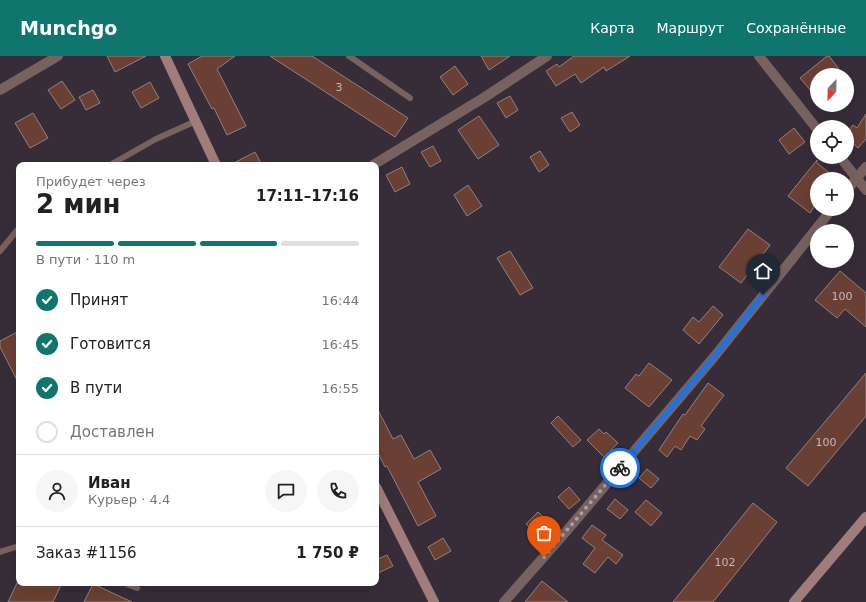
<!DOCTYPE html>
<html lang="ru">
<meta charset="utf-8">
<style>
:root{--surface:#fff;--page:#f6f6f6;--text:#202124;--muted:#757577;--line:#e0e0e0;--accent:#0f766e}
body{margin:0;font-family:"DejaVu Sans",sans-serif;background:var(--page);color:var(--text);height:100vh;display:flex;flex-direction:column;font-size:15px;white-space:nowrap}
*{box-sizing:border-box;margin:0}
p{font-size:13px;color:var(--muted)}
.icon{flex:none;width:22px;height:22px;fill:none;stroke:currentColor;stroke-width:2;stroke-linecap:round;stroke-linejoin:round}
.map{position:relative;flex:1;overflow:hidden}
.drawer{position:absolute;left:16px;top:106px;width:363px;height:424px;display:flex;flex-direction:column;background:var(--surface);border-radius:8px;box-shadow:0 4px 16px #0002}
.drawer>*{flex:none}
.needle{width:26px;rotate:202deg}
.buttons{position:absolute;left:810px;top:12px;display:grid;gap:8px}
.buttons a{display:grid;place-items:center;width:44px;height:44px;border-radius:50%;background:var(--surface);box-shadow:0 4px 16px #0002;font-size:20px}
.pin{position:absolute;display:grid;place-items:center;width:34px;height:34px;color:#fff;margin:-41px -17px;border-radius:50% 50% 50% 0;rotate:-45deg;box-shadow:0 0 4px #0007}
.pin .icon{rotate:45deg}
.courier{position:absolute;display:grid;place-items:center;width:40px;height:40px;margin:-20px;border:3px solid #1a73e8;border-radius:50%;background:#fff;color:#222;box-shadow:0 1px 5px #0007}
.head em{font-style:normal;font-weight:800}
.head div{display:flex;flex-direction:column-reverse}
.head{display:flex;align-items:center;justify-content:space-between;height:68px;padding:0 20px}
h1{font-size:26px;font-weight:800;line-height:30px}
.bar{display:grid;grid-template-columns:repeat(4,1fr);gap:6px 4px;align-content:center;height:48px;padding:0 20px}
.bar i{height:5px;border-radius:3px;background:var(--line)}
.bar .current{background:var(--accent)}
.bar p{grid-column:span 4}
.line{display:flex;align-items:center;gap:10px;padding:0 20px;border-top:1px solid var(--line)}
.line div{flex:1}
.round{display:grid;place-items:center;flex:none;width:42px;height:42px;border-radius:21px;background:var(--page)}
ol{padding:0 20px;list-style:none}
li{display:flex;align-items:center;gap:12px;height:44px}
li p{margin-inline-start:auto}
li .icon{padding:4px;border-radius:50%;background:var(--accent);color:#fff;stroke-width:4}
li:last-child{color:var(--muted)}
li i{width:22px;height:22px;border:2px solid var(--line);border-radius:50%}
header{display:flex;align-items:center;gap:24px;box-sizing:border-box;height:56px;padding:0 20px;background:var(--accent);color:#fff}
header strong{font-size:19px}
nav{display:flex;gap:22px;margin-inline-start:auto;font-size:14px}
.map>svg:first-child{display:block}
.building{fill:#6b4034;stroke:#93817c}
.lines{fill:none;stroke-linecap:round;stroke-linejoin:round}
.lane{stroke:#786260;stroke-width:6}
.street{stroke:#786260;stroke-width:10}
.secondary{stroke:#a07d7a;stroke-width:10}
.done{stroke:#a7a0a9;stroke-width:4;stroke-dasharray:0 7.2}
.route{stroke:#1a73e8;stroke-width:5}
.labels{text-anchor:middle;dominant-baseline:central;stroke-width:4;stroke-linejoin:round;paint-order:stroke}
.number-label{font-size:11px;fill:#c6b6ba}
</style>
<header>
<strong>Munchgo</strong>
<nav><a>Карта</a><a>Маршрут</a><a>Сохранённые</a></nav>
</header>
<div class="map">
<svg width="866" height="546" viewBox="0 0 866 546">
<rect width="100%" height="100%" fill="#362d39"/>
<g class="building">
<path d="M107,0H146L115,16Z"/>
<path d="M202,0H235L217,13L246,70L227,79L214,52L212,53L188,8Z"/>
<path d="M270,0H312L408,62L395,81Z"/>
<path d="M481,0H510L489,14Z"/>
<path d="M574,0H630L606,15L604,11L581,27L575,18L556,30L546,15L557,8L559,11Z"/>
<path d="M827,0H829L839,13L831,19H817V42L800,22Z"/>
<path d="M455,10L468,28L453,39L440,21Z"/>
<path d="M62,25L75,44L61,53L48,34Z"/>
<path d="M150,26L159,42L141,52L132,36Z"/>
<path d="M93,34L100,47L86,54L79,41Z"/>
<path d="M510,40L518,54L506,62L497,47Z"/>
<path d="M572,56L580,69L570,76L561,62Z"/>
<path d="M33,57L48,82L30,92L15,67Z"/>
<path d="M866,58V83L858,92L847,82V76L853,69L857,72Z"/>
<path d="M479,60L499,89L478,103L458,74Z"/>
<path d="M794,72L805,86L789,98L779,84Z"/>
<path d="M433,90L441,105L430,111L421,96Z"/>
<path d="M540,95L549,109L539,116L530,101Z"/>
<path d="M255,96L262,109H230Z"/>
<path d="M817,104V107L837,123H817V147L810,157L788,140Z"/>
<path d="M402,111L410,128L395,136L386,119Z"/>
<path d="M468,129L482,150L467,160L454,139Z"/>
<path d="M748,173L770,189L741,227L719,211Z"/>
<path d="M510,195L533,232L520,239L497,202Z"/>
<path d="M840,215L866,237V271L845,253L837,262L815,244Z"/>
<path d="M713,250L723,259L699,288L683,274L693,261L699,266Z"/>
<path d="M19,275V328L0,291V285Z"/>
<path d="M649,307L672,324L649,351L625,332L636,318L639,320Z"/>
<path d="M866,317V360L808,430L786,412Z"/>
<path d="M708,327L724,339L701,370L705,373L697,384L690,380L681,394L675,390L667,401L659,394L683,358L685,359Z"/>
<path d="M376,350L393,383L401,379L414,403L430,394L441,413L418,426L436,460L418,470L387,410L385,411L376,393Z"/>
<path d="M558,360L581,384L573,391L551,367Z"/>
<path d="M599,373L604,378L606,376L618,387L604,401L587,384Z"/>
<path d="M647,413L659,423L651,432L639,422Z"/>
<path d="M569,431L580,444L569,453L558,441Z"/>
<path d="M615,443L628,454L620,463L607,453Z"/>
<path d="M646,444L662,457L651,470L635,456Z"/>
<path d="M753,447L777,466L713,546H673Z"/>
<path d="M538,456L556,473L544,486L526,468Z"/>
<path d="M592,469L606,479L602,484L623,499L616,508L608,501L595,517L583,508L595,492L582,482Z"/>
<path d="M443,482L451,495L435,504L428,491Z"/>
<path d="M387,499L393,510L376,518V504Z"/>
<path d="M542,525L568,546H525Z"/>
<path d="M17,527H62L53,546H8Z"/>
<path d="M93,528L132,546H84Z"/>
</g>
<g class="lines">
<g class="lane">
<path d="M349,0L410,42"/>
<path d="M110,109L156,83L196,65"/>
<path d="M0,195L19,172"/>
<path d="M0,496L19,490"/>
<path d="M124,527L137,532"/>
</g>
<g class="street">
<path d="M759,0L817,73"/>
<path d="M0,34L58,0"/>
<path d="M840,101L866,134"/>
<path d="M373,109L485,41L547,0"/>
<path d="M847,134L866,111"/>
<path d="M504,546L564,478L714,301L832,153"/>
</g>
<g class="secondary">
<path d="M165,0L216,109"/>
<path d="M376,431L434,546"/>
<path d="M794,546L866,461"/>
</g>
</g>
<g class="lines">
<path class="done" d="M544,501L620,412"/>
<path class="route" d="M620,412L714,301L763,239"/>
</g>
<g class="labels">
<g class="number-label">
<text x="339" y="31">3</text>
<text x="842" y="240">100</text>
<text x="826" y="386">100</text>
<text x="725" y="506">102</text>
</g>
</g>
</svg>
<div class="buttons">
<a><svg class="needle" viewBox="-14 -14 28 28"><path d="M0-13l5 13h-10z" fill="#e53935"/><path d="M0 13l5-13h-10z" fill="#757577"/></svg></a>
<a><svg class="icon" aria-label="locate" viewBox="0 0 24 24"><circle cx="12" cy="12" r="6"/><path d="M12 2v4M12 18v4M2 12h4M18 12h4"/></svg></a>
<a>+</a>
<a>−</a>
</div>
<div class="pin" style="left:544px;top:501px;background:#ea580c"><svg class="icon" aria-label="bag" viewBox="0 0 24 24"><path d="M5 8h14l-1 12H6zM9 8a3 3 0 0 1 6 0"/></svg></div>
<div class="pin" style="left:763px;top:239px;background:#1f2937"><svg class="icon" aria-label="home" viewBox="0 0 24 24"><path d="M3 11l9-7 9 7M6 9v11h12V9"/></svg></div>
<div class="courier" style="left:620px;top:412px"><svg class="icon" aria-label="bike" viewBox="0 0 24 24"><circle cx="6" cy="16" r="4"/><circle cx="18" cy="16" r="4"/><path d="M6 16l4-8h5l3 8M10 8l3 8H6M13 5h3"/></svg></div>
<section class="drawer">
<div class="head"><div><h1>2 мин</h1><p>Прибудет через</p></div><em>17:11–17:16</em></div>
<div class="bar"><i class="current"></i><i class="current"></i><i class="current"></i><i></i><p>В пути · 110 m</p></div>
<ol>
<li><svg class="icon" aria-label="check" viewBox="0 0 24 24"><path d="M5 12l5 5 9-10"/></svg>Принят<p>16:44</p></li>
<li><svg class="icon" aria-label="check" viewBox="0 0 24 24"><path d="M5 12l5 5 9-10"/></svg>Готовится<p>16:45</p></li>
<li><svg class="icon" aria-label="check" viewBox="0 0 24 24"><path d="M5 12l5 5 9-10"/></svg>В пути<p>16:55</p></li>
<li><i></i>Доставлен</li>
</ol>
<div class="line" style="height:72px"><a class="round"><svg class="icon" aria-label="person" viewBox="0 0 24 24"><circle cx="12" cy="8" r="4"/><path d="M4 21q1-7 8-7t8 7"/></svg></a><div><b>Иван</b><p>Курьер · 4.4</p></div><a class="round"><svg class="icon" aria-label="chat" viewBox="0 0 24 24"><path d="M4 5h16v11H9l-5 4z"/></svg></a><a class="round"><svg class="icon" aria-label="phone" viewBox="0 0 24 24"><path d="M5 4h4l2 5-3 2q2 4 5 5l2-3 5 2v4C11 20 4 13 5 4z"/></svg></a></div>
<div class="line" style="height:52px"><div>Заказ #1156</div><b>1 750 ₽</b></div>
</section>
</div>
